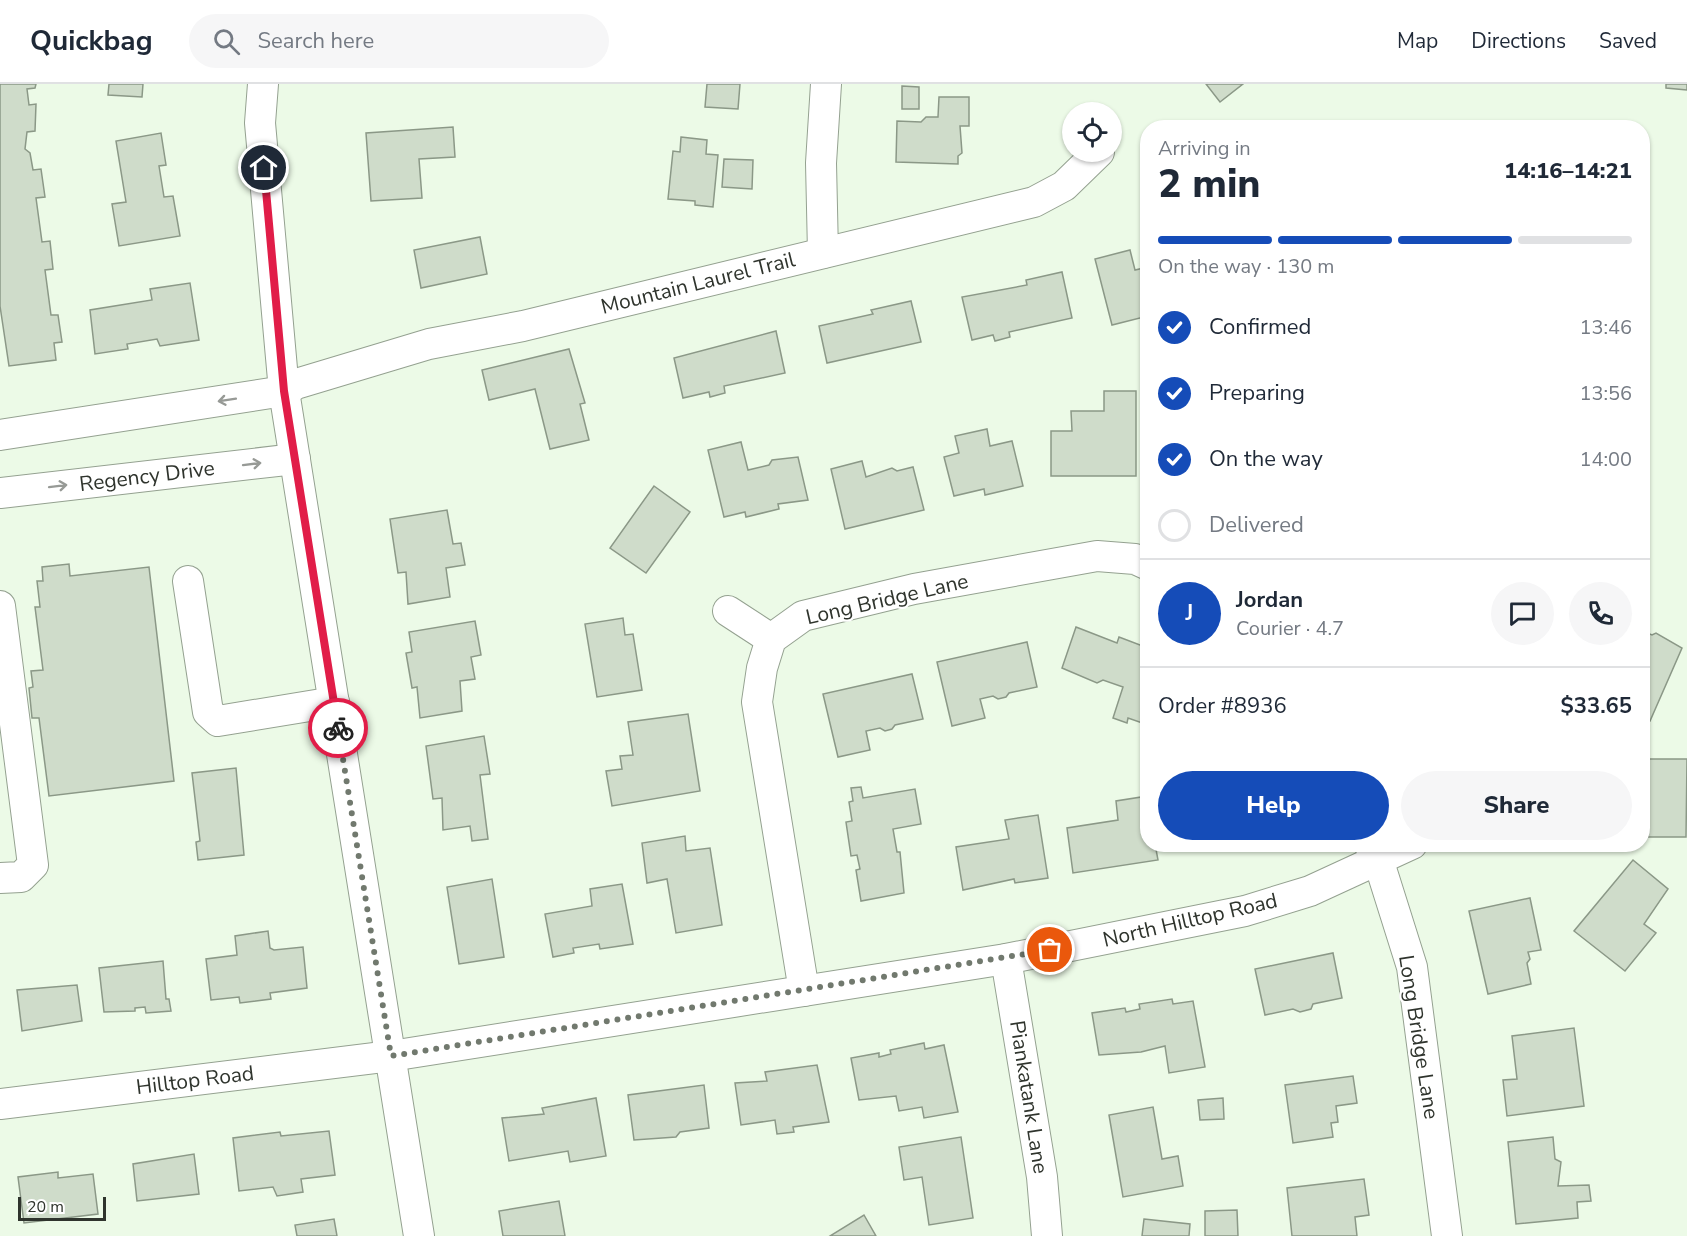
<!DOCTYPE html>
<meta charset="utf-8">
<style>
:root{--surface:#fff;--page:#f6f6f7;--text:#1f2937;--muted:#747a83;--line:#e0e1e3;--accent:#154cb8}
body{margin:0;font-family:"Nunito Sans",sans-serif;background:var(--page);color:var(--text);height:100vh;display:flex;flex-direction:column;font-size:22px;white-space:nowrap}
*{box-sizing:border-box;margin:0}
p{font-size:20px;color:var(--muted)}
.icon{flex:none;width:33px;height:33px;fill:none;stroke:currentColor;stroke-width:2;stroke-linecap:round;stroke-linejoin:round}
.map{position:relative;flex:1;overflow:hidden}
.sheet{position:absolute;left:1140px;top:36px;width:510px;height:732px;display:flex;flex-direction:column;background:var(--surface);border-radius:24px;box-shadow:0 2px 4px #0004}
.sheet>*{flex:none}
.controls{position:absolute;left:1062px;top:18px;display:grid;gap:12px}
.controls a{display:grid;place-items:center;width:60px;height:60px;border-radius:50%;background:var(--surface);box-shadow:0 2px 4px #0004;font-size:30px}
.scale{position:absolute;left:18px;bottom:15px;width:88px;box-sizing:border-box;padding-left:6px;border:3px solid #2f342d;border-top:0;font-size:16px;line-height:21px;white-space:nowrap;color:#2f342d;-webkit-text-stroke:4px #fff;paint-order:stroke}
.pin{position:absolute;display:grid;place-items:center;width:51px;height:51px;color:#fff;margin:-26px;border:3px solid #fff;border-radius:50%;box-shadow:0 2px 6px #0007}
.courier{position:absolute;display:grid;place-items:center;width:60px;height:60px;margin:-30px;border:4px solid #e11d48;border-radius:50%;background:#fff;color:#222;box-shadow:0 2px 8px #0007}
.head em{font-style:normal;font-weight:800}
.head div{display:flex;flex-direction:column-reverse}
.head{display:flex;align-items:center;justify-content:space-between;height:102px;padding:0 18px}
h1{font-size:39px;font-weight:800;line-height:45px}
.bar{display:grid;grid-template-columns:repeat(4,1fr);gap:9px 6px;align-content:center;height:72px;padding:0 18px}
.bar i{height:8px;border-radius:4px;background:var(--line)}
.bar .current{background:var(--accent)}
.bar p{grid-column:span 4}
.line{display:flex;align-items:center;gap:15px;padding:0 18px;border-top:2px solid var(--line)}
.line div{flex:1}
.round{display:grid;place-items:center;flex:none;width:63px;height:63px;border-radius:32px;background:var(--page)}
ol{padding:0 18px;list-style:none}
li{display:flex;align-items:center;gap:18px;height:66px}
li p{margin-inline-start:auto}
li .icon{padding:6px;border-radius:50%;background:var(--accent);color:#fff;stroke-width:4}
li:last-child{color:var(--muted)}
li i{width:33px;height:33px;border:3px solid var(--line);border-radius:50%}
.primary-button{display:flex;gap:12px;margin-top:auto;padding:12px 18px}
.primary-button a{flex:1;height:69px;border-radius:36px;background:var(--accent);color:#fff;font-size:24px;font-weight:800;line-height:69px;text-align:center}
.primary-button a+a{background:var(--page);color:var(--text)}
header{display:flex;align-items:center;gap:36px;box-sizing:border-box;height:84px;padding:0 30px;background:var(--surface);border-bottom:2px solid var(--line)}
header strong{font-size:28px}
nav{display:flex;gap:33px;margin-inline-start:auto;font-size:21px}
.search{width:420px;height:54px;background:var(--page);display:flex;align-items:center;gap:15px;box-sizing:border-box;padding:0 21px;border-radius:33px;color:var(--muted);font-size:22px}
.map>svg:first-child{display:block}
.building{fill:#cfdcca;stroke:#8b9887;stroke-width:1.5}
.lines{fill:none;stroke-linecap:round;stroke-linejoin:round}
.minor-casing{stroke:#94a190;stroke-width:32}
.minor{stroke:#fff;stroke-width:30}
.oneway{stroke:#979a96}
.done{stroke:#71796e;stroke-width:6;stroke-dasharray:0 10.8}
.route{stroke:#e11d48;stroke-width:8}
.labels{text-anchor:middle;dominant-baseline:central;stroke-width:4.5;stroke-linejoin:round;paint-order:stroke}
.street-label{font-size:21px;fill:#2f342d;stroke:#fff}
</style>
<header>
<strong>Quickbag</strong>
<div class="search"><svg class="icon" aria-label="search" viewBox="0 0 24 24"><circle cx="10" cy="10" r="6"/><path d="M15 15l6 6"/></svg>Search here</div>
<nav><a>Map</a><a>Directions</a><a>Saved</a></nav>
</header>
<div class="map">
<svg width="1687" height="1152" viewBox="0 0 1687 1152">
<rect width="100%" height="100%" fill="#ecfae7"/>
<g class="building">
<path d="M0,0H36L35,4L27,5L29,21L36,20L35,47L27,48L25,65L30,69L33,86L41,85L45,113L36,114L42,158L50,157L53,185L45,186L51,231H58L62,258L54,259L56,276L9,282L0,222Z"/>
<path d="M109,0H143L142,13L108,11Z"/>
<path d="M707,0H740L738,25L705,23Z"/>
<path d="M1206,0H1243L1220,18Z"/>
<path d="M1666,0H1687V6L1666,4Z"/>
<path d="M902,2L919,3V25H902Z"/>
<path d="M939,13H969V42H960L962,69L958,72V80L896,78L897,37L921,38L926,33H938Z"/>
<path d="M453,43L455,73L419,75L422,114L371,117L366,49Z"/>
<path d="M161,49L166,81L159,82L164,113L173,112L180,152L119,162L112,120L126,118L116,57Z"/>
<path d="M681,53L707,56L706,70L718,71L713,123L695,121V117L668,115L673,67L680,68Z"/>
<path d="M724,75L753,76L752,105L722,103Z"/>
<path d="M480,153L487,190L421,204L414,166Z"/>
<path d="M1130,166L1135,186L1148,183V232L1112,241L1095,175Z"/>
<path d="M1062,188L1072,234L1009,248L1010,253L995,257L993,251L972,256L962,213L1027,201L1026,196Z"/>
<path d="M190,199L199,256L160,262L157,255L127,260L128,265L95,270L90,226L152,216L150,205Z"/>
<path d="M911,217L921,258L827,279L819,242L873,230L871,226Z"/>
<path d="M776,247L785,289L724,302L725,309L710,313L709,308L683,314L674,274Z"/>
<path d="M569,265L585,319L580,320L589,356L550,365L535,305L489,316L482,286Z"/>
<path d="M1104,307H1136V392H1051V347H1072L1071,327H1104Z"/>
<path d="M987,345L990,362L1012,357L1023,402L985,411L984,405L954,412L944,373L959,369L955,352Z"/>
<path d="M741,358L748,386L769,381L772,376L798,373L808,416L778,420L779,425L746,433L745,428L724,433L708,366Z"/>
<path d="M862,377L866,393L892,384L897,387L913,383L924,426L845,445L831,385Z"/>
<path d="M654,402L690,428L646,489L610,464Z"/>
<path d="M447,426L453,460L461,459L465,481L446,484L450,513L408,520L406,488L398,489L390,435Z"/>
<path d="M69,480L70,492L149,483L174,697L49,712L39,634H32L29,604L33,603L31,587L43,586L35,523H40L37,497H43L42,483Z"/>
<path d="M623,534L625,551L633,550L642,606L597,613L585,540Z"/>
<path d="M475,537L481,571L471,573L475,595L460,597L462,627L420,634L417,603L412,604L406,569L412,568L409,548Z"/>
<path d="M1076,543L1117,559L1119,553L1148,564V641L1128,634L1127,639L1113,634L1123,603L1103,596L1097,599L1062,584Z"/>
<path d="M1642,547L1652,551L1656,549L1682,564L1650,637L1642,634Z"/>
<path d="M1027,558L1037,603L1009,609L1006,613L998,615L993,612L980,615L985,634L952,642L937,578Z"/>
<path d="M912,590L923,635L895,641L892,645L885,647L880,644L866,647L870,666L838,673L823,610Z"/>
<path d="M688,630L700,707L612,722L606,687L622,685L620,672L633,671L628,638Z"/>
<path d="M484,652L490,690L480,691L488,755L472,757L470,742L443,746L442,714L433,715L426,662Z"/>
<path d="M1642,675H1687L1686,753H1642Z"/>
<path d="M236,684L244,771L198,776L196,758L200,757L192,689Z"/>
<path d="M861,703L863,714L915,705L921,740L893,745L897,768H900L904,809L861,817L856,786L860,785L857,771L851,772L846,738L852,737L849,718L853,717L851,704Z"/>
<path d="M1148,712V760H1155L1158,776L1073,789L1067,744L1118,736L1116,717Z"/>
<path d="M1038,731L1048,794L1015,799L1014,795L963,806L956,763L1009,755L1005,736Z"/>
<path d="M685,752L686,767L710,764L722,841L676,849L667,795L647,799L642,759Z"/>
<path d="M1633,776L1668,805L1644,840L1656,849L1625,887L1574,847Z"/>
<path d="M492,795L504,873L459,880L447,803Z"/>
<path d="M622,800L633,860L600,865L599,860L573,864L574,869L553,873L545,830L592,822L590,805Z"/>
<path d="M1530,814L1541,866L1528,868L1530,875L1527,879L1531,900L1488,910L1469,827Z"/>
<path d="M268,847L270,864L274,866L303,863L307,904L270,909L271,915L240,919L239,913L211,916L206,875L237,871L235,852Z"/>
<path d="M1333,869L1342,914L1313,920L1311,925L1300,928L1293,925L1265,931L1255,885Z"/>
<path d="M163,877L166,915H169L171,927L146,929L145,923L135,924V927L104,928L99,884Z"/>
<path d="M77,901L82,937L22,947L17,906Z"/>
<path d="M1172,915L1173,920L1193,917L1205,983L1169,989L1165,962L1141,968L1099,971L1092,929L1125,924L1126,928L1140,925L1139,920Z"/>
<path d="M1574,944L1584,1022L1507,1032L1503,996L1517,995L1512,952Z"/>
<path d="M924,959L925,965L944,961L958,1028L924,1034L922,1023L899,1027L896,1012L859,1016L851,974L879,969V973L891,970L890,966Z"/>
<path d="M817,981L829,1038L793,1043L794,1048L777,1050L775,1036L741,1041L735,999L767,997L765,988Z"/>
<path d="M1353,992L1357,1019L1336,1022L1338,1038L1331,1039L1333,1053L1293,1059L1285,1001Z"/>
<path d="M704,1001L709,1044L680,1048L676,1053L634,1056L628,1011Z"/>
<path d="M596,1014L606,1072L570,1078L568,1067L509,1077L502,1034L544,1030L542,1024Z"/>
<path d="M1223,1014L1224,1035L1200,1036L1198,1016Z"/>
<path d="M1153,1023L1162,1075L1178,1072L1183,1102L1123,1113L1109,1031Z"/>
<path d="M329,1047L335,1091L301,1095L303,1108L277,1112L273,1103L239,1107L233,1054L280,1048L281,1052Z"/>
<path d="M961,1053L973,1134L929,1141L922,1093L904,1096L899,1063Z"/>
<path d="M1553,1053L1555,1075L1561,1078L1558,1102L1589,1101L1591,1117L1577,1118L1578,1134L1516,1140L1508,1058Z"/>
<path d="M194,1070L199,1110L137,1117L133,1080Z"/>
<path d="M58,1088V1094L93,1090L98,1130L24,1139L18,1093Z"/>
<path d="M1364,1095L1369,1131L1355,1133L1357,1152H1292L1287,1104Z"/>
<path d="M559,1117L565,1152H503L499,1127Z"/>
<path d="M1237,1126L1238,1152H1205V1127Z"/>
<path d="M864,1131L876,1152H830Z"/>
<path d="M334,1135L337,1152H297L295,1141Z"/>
<path d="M1144,1135L1190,1140L1189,1152H1142Z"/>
</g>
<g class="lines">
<g class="minor-casing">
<g id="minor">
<path d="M263,0L260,39L284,307L419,1152"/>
<path d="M823,169L821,79L826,0"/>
<path d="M0,351L284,307L296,300L429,260L523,242L1034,118L1064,102L1099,68"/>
<path d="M0,409L295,375"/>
<path d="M188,497L208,628L218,637L334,618"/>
<path d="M0,522L33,781L21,793L0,794"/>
<path d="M728,527L771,555"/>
<path d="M1369,760L1378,775L1412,883L1447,1152"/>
<path d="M1006,875L1042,1093L1047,1152"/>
<path d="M804,907L757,618L762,584L771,555L803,532L914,505L1097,472L1135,475L1148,481"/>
<path d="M0,1020L391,972L1006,875L1245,827L1310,807L1412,760"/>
</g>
</g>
<use href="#minor" class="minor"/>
</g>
<defs><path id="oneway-shaft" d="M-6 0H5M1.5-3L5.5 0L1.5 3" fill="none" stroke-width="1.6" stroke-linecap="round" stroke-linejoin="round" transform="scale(1.5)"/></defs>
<g class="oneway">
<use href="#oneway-shaft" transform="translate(227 316) rotate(171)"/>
<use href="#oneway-shaft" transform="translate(252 380) rotate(-7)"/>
<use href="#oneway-shaft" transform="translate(58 402) rotate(-7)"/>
</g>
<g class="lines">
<path class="done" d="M338,644L391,972L1050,866"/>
<path class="route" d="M264,84L284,307L338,644"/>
</g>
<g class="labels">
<g class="street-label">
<text transform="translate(698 199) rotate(-14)">Mountain Laurel Trail</text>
<text transform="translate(147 392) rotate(-7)">Regency Drive</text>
<text transform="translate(887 515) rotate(-13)">Long Bridge Lane</text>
<text transform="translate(1190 836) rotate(-13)">North Hilltop Road</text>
<text transform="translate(1419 953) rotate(81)">Long Bridge Lane</text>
<text transform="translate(195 996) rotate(-7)">Hilltop Road</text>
<text transform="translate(1029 1013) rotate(81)">Piankatank Lane</text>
</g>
</g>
</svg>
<div class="controls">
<a><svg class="icon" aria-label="locate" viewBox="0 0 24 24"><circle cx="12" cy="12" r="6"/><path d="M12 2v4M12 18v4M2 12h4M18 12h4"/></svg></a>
</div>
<div class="scale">20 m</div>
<div class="pin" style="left:1050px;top:866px;background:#ea580c"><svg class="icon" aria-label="bag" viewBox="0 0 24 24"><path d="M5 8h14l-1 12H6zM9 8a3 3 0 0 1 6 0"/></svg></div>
<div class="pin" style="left:264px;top:84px;background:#1f2937"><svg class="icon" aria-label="home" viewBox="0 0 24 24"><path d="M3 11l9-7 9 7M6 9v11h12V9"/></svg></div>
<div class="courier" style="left:338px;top:644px"><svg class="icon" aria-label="bike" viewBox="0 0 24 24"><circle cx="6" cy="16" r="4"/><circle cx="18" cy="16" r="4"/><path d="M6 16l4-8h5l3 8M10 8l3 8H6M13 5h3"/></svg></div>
<section class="sheet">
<div class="head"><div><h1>2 min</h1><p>Arriving in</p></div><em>14:16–14:21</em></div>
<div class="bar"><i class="current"></i><i class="current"></i><i class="current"></i><i></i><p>On the way · 130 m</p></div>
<ol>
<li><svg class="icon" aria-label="check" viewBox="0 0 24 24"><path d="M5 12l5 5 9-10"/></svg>Confirmed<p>13:46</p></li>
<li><svg class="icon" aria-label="check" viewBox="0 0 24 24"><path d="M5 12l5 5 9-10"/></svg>Preparing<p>13:56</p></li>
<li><svg class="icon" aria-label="check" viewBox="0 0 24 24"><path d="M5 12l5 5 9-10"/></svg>On the way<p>14:00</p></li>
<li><i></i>Delivered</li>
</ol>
<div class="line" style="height:108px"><b class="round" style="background:var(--accent);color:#fff">J</b><div><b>Jordan</b><p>Courier · 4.7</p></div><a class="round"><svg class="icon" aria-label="chat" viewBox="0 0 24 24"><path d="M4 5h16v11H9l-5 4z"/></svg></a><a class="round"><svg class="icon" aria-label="phone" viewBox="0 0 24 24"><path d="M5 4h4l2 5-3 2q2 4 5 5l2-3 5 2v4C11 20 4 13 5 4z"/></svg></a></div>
<div class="line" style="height:78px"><div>Order #8936</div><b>$33.65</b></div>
<div class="primary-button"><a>Help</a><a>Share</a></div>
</section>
</div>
